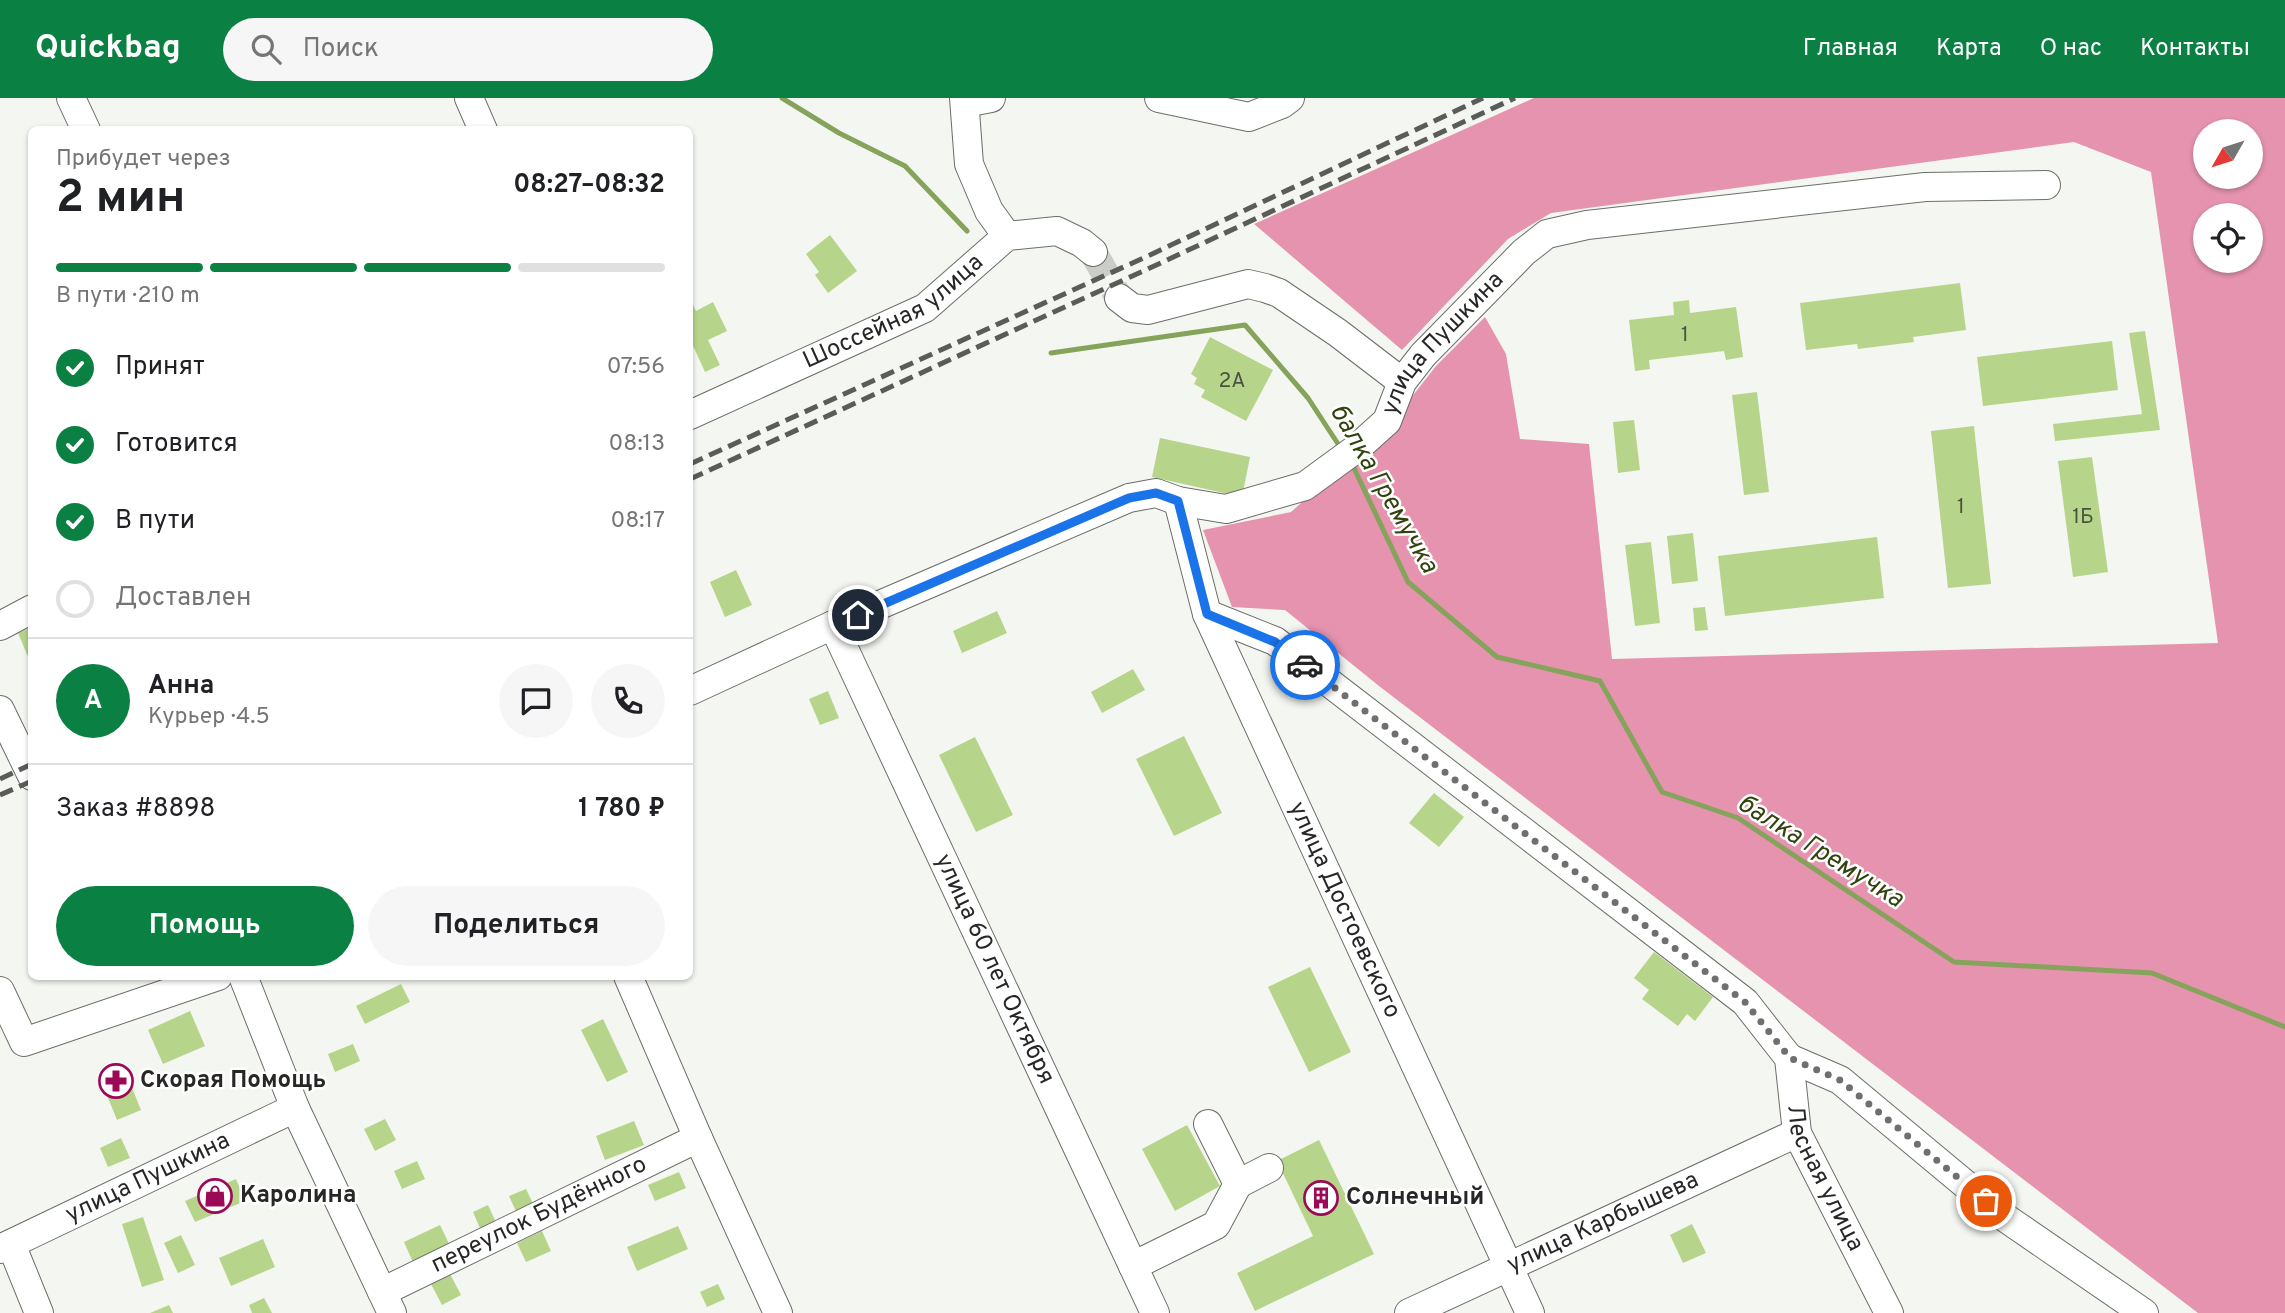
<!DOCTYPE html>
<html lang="ru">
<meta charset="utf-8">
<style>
:root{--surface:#fff;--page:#f6f6f6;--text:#202124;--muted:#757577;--line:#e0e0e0;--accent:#0b8043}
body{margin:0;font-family:Overpass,sans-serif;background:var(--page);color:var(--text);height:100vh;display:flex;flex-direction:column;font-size:26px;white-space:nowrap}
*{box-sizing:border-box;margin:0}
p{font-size:23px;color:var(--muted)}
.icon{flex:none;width:38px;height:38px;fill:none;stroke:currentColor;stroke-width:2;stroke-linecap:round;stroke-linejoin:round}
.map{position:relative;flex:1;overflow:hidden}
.drawer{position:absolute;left:28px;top:28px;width:665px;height:854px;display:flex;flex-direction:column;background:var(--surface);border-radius:10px;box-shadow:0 2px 5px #0004}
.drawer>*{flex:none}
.needle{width:46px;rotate:231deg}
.buttons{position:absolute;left:2193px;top:21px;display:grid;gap:14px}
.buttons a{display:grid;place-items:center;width:70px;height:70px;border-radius:50%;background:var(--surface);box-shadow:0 2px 5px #0004;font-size:35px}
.pin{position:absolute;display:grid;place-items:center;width:60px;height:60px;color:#fff;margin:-30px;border:4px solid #fff;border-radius:50%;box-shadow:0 2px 7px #0007}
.courier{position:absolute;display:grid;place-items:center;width:70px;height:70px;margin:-35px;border:5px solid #1a73e8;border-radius:50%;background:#fff;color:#222;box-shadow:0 2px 9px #0007}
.headline em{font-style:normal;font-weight:700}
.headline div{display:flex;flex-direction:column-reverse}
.headline{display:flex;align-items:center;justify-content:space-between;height:119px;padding:0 28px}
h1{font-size:46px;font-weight:700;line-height:52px}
.bar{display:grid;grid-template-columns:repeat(4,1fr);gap:10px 7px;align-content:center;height:84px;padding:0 28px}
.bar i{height:9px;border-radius:5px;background:var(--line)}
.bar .active{background:var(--accent)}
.bar p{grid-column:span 4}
.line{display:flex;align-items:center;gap:18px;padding:0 28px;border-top:2px solid var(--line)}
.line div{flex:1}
.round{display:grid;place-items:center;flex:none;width:74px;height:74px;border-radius:37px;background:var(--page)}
ol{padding:0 28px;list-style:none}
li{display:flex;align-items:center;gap:21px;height:77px}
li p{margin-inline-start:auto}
li .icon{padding:7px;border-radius:50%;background:var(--accent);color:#fff;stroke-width:4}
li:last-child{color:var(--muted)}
li i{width:38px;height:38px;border:4px solid var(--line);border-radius:50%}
.cta{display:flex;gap:14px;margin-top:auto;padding:14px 28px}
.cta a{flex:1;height:80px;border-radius:42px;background:var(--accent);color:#fff;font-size:28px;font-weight:700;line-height:80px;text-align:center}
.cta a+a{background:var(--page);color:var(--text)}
header{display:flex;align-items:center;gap:42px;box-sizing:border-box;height:98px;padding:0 35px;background:var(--accent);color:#fff}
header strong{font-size:33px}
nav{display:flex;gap:38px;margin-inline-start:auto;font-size:24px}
.search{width:490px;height:63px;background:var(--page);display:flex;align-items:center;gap:18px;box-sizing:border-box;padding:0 24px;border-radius:38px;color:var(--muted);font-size:26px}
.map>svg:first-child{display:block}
.forest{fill:#e593af;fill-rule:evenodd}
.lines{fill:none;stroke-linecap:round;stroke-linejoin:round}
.stream{stroke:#86a35b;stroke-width:5}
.building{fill:#b6d58a}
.minor-tunnel{stroke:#cbcec8;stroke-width:28;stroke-dasharray:28 14;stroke-linecap:butt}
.minor-casing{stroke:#6c6e69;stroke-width:30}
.minor{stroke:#fff;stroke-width:28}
.rail{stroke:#5a5c59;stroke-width:5;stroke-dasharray:14 7;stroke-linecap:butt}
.done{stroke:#6f706d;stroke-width:7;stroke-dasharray:0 12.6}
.route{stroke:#1a73e8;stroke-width:9}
.labels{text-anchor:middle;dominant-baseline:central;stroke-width:5;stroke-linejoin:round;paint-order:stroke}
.number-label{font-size:21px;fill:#4b533f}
.street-label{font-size:24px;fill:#272826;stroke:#fff}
.poi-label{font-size:24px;font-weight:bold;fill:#272826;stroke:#fff;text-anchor:start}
.water-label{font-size:26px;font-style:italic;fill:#31430d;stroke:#fff}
</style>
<header>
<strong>Quickbag</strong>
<div class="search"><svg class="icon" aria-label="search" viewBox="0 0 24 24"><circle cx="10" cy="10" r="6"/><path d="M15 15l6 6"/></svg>Поиск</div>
<nav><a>Главная</a><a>Карта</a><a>О нас</a><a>Контакты</a></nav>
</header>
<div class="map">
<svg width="2285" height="1215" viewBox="0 0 2285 1215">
<rect width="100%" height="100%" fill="#f4f7f1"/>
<path class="forest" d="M1534,0H2285V1215H2198L1379,588L1285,512L1232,509L1203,432L1291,414L1392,324L1436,268L1485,219L1506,256L1520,341L1589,346L1612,561L2218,545L2151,74L2074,44L1551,115L1508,141L1402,252L1254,126ZM2205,33H2250V79H2205ZM2205,117H2250V163H2205Z"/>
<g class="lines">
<g class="stream">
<path d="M782,0L839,35L905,68L967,133"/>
<path d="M1051,255L1245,227L1308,300L1342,352"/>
<path d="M1352,366L1408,484L1497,559L1600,583L1662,694L1738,720L1954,864L2152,875L2285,929"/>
</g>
</g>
<g class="building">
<path d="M830,137L857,173L828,195L815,177L819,174L806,156Z"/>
<path d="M1960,185L1966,232L1913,239L1914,244L1858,251L1857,246L1806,252L1800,205Z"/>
<path d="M690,200L696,213L713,204L727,233L708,242L720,267L705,274L690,241Z"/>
<path d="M1689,202L1690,215L1736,209L1743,259L1726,262L1724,253L1649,262L1650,271L1635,273L1629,222L1674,217L1673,204Z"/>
<path d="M2145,233L2160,332L2055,343L2053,326L2142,316L2129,235Z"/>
<path d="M1210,239L1273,272L1246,323L1201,299L1205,292L1194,286L1197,280L1191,276Z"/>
<path d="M2112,243L2118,292L1983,308L1977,259Z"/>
<path d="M1757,294L1769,394L1744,397L1732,297Z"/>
<path d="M1634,322L1640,372L1618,375L1613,324Z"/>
<path d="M1974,328L1991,486L1948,490L1931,333Z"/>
<path d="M1160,340L1250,359L1242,399L1152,379Z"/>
<path d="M2092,359L2108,474L2073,479L2058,363Z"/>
<path d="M1693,435L1698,483L1672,486L1667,438Z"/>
<path d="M1877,439L1884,500L1725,518L1718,458Z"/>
<path d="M1651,444L1660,525L1635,528L1625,447Z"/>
<path d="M736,472L752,507L725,519L710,484Z"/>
<path d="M1705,509L1708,532L1695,533L1693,510Z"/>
<path d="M997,513L1007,535L962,555L953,533Z"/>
<path d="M32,529V566H31L18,535Z"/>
<path d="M1133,571L1145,592L1102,615L1091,594Z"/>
<path d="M828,593L839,620L820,627L809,601Z"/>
<path d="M1184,638L1222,715L1174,738L1136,661Z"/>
<path d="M975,639L1013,717L976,734L939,657Z"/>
<path d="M1434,695L1464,719L1439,749L1409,725Z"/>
<path d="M1654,854L1713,899L1695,923L1687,916L1678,928L1642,901L1649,892L1634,880Z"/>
<path d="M1310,869L1351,954L1309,974L1268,889Z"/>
<path d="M401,886L410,904L365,926L356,908Z"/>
<path d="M190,913L205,948L163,966L148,932Z"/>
<path d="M603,921L628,974L607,984L581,932Z"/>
<path d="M353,946L360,963L335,974L328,956Z"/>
<path d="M124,970L141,1012L117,1022L100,980Z"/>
<path d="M385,1021L396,1042L375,1053L364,1031Z"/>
<path d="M634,1023L644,1047L605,1062L596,1038Z"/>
<path d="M1187,1027L1220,1088L1175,1113L1142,1051Z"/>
<path d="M121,1040L130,1060L108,1069L100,1050Z"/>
<path d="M1319,1042L1374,1156L1255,1213L1237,1175L1313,1138L1277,1063Z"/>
<path d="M417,1063L425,1081L402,1091L394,1073Z"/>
<path d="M679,1074L686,1090L655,1103L648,1087Z"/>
<path d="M236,1081L245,1103L195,1124L185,1103Z"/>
<path d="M526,1091L536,1112L519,1120L509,1098Z"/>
<path d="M488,1107L498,1129L482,1135L473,1114Z"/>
<path d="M143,1119L164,1182L142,1189L122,1126Z"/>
<path d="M1692,1126L1706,1155L1683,1165L1670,1137Z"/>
<path d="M440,1127L452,1152L415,1169L404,1144Z"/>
<path d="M678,1128L688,1151L637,1173L627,1149Z"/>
<path d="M542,1133L551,1153L526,1164L517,1145Z"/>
<path d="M181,1137L195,1167L178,1175L164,1145Z"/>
<path d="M263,1141L275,1169L231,1188L219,1160Z"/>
<path d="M450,1176L461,1197L442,1207L431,1186Z"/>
<path d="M718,1186L725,1201L707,1209L700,1194Z"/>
<path d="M264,1200L272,1215H252L249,1207Z"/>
<path d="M169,1207L173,1215H150Z"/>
</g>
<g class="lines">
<path class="minor-tunnel" d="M1093,154L1119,200"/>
<g class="minor-casing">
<g id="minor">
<path d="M71,0L86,32"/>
<path d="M469,0L483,32"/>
<path d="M964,0L969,66L989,113L1007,138"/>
<path d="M1159,0L1249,19L1282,6L1290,0"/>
<path d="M965,5L991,0"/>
<path d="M1119,200L1132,210L1148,212L1248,186L1265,190L1279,195L1338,235L1402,284"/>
<path id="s1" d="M690,317L925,210L1007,138L1057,133L1082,145L1093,154"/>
<path id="s2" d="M1178,403L1207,516L1530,1215"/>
<path id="s3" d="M1207,516L1275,543L1745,904L1789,960L1797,1035L1889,1215"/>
<path id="s4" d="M833,527L1155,1215"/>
<path d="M0,528L32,511"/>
<path id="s5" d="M690,593L833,527L1129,400L1156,395L1178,403L1226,411L1305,388L1357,350L1387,323L1402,284L1423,257L1524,154L1547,136L1587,127L1925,89L2046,87"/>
<path d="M0,612L32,678"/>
<path d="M243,878L295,1010L392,1215"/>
<path d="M628,878L698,1040L778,1215"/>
<path d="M0,893L24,944L218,878"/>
<path d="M1789,960L1840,982L2007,1121L2144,1215"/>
<path d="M1238,1086L1269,1070"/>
<path d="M11,1146L39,1215"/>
<path id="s6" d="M0,1151L295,1010"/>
<path d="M1133,1168L1216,1127L1238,1086L1208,1026"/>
<path id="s7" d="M382,1194L698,1040"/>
<path id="s8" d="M1409,1215L1797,1035"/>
</g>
</g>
<use href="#minor" class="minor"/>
<g class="rail">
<path d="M690,366L1150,157L1483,0"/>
<path d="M690,381L1152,169L1515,0"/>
<path d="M0,681L32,666"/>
<path d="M0,697L32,683"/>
</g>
</g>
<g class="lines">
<path class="done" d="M1305,567L1745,904L1790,960L1840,982L1986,1103"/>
<path class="route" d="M858,517L1129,400L1156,395L1178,403L1207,516L1275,544L1305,567"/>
</g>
<defs>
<g id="pharmacy-ring" transform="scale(1.75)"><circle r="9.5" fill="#fff" stroke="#9c0956" stroke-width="1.5"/><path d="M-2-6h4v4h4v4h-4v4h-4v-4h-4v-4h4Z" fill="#9c0956"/></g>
<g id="shop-ring" transform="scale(1.75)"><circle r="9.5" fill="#fff" stroke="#9c0956" stroke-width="1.5"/><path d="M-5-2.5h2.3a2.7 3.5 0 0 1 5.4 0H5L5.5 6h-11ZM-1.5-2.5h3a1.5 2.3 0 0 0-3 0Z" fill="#9c0956"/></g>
<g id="building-ring" transform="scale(1.75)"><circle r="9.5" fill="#fff" stroke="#9c0956" stroke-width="1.5"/><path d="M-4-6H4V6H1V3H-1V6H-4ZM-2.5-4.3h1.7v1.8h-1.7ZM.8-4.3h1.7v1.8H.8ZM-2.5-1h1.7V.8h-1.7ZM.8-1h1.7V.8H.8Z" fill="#9c0956"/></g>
</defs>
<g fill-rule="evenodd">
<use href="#pharmacy-ring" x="116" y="983"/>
<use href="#shop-ring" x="215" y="1098"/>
<use href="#building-ring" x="1321" y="1100"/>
</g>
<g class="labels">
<g class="number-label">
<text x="1685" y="237">1</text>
<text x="1232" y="283">2А</text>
<text x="1961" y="409">1</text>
<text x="2083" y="419">1Б</text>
</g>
<g class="street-label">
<text stroke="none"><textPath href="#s1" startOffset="229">Шоссейная улица</textPath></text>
<text stroke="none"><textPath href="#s5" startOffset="863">улица Пушкина</textPath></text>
<text stroke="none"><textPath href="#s2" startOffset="443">улица Достоевского</textPath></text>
<text stroke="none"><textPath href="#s4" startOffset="380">улица 60 лет Октября</textPath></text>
<text stroke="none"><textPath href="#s3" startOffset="864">Лесная улица</textPath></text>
<text stroke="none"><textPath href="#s6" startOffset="164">улица Пушкина</textPath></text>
<text stroke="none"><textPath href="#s7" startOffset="175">переулок Будённого</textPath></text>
<text stroke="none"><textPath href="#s8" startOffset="214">улица Карбышева</textPath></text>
</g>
<g class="poi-label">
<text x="140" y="983">Скорая Помощь</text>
<text x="240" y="1098">Каролина</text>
<text x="1346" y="1100">Солнечный</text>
</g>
<g class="water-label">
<text transform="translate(1383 391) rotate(60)">балка Гремучка</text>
<text transform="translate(1820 754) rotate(32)">балка Гремучка</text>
</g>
</g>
</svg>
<div class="buttons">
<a><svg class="needle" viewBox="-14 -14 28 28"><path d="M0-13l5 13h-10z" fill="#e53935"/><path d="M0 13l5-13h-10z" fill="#757577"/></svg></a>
<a><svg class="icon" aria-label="locate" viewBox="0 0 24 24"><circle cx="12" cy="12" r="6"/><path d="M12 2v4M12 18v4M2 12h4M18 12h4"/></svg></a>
</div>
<div class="pin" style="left:1986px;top:1103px;background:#ea580c"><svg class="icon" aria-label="bag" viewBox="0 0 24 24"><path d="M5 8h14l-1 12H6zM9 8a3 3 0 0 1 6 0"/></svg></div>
<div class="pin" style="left:858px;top:517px;background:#1f2937"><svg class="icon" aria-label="home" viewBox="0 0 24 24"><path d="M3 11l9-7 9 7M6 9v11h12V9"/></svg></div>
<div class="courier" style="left:1305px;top:567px"><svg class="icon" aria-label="car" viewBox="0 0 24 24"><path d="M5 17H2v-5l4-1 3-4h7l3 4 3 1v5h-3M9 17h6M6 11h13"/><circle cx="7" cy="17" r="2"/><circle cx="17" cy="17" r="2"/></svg></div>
<section class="drawer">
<div class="headline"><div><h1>2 мин</h1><p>Прибудет через</p></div><em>08:27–08:32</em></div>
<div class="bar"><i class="active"></i><i class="active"></i><i class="active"></i><i></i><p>В пути · 210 m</p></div>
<ol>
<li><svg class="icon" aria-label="check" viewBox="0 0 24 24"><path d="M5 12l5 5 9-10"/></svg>Принят<p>07:56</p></li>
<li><svg class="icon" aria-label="check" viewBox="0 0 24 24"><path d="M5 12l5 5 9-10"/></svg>Готовится<p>08:13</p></li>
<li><svg class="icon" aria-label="check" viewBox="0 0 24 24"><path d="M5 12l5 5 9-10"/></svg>В пути<p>08:17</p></li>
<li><i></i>Доставлен</li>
</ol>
<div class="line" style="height:126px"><b class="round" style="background:var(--accent);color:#fff">А</b><div><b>Анна</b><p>Курьер · 4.5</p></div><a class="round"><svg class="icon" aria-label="chat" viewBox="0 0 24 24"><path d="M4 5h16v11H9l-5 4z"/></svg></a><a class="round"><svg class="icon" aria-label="phone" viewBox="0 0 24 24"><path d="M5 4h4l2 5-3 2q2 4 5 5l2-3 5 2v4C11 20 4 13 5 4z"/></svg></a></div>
<div class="line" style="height:91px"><div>Заказ #8898</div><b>1 780 ₽</b></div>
<div class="cta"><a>Помощь</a><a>Поделиться</a></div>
</section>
</div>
